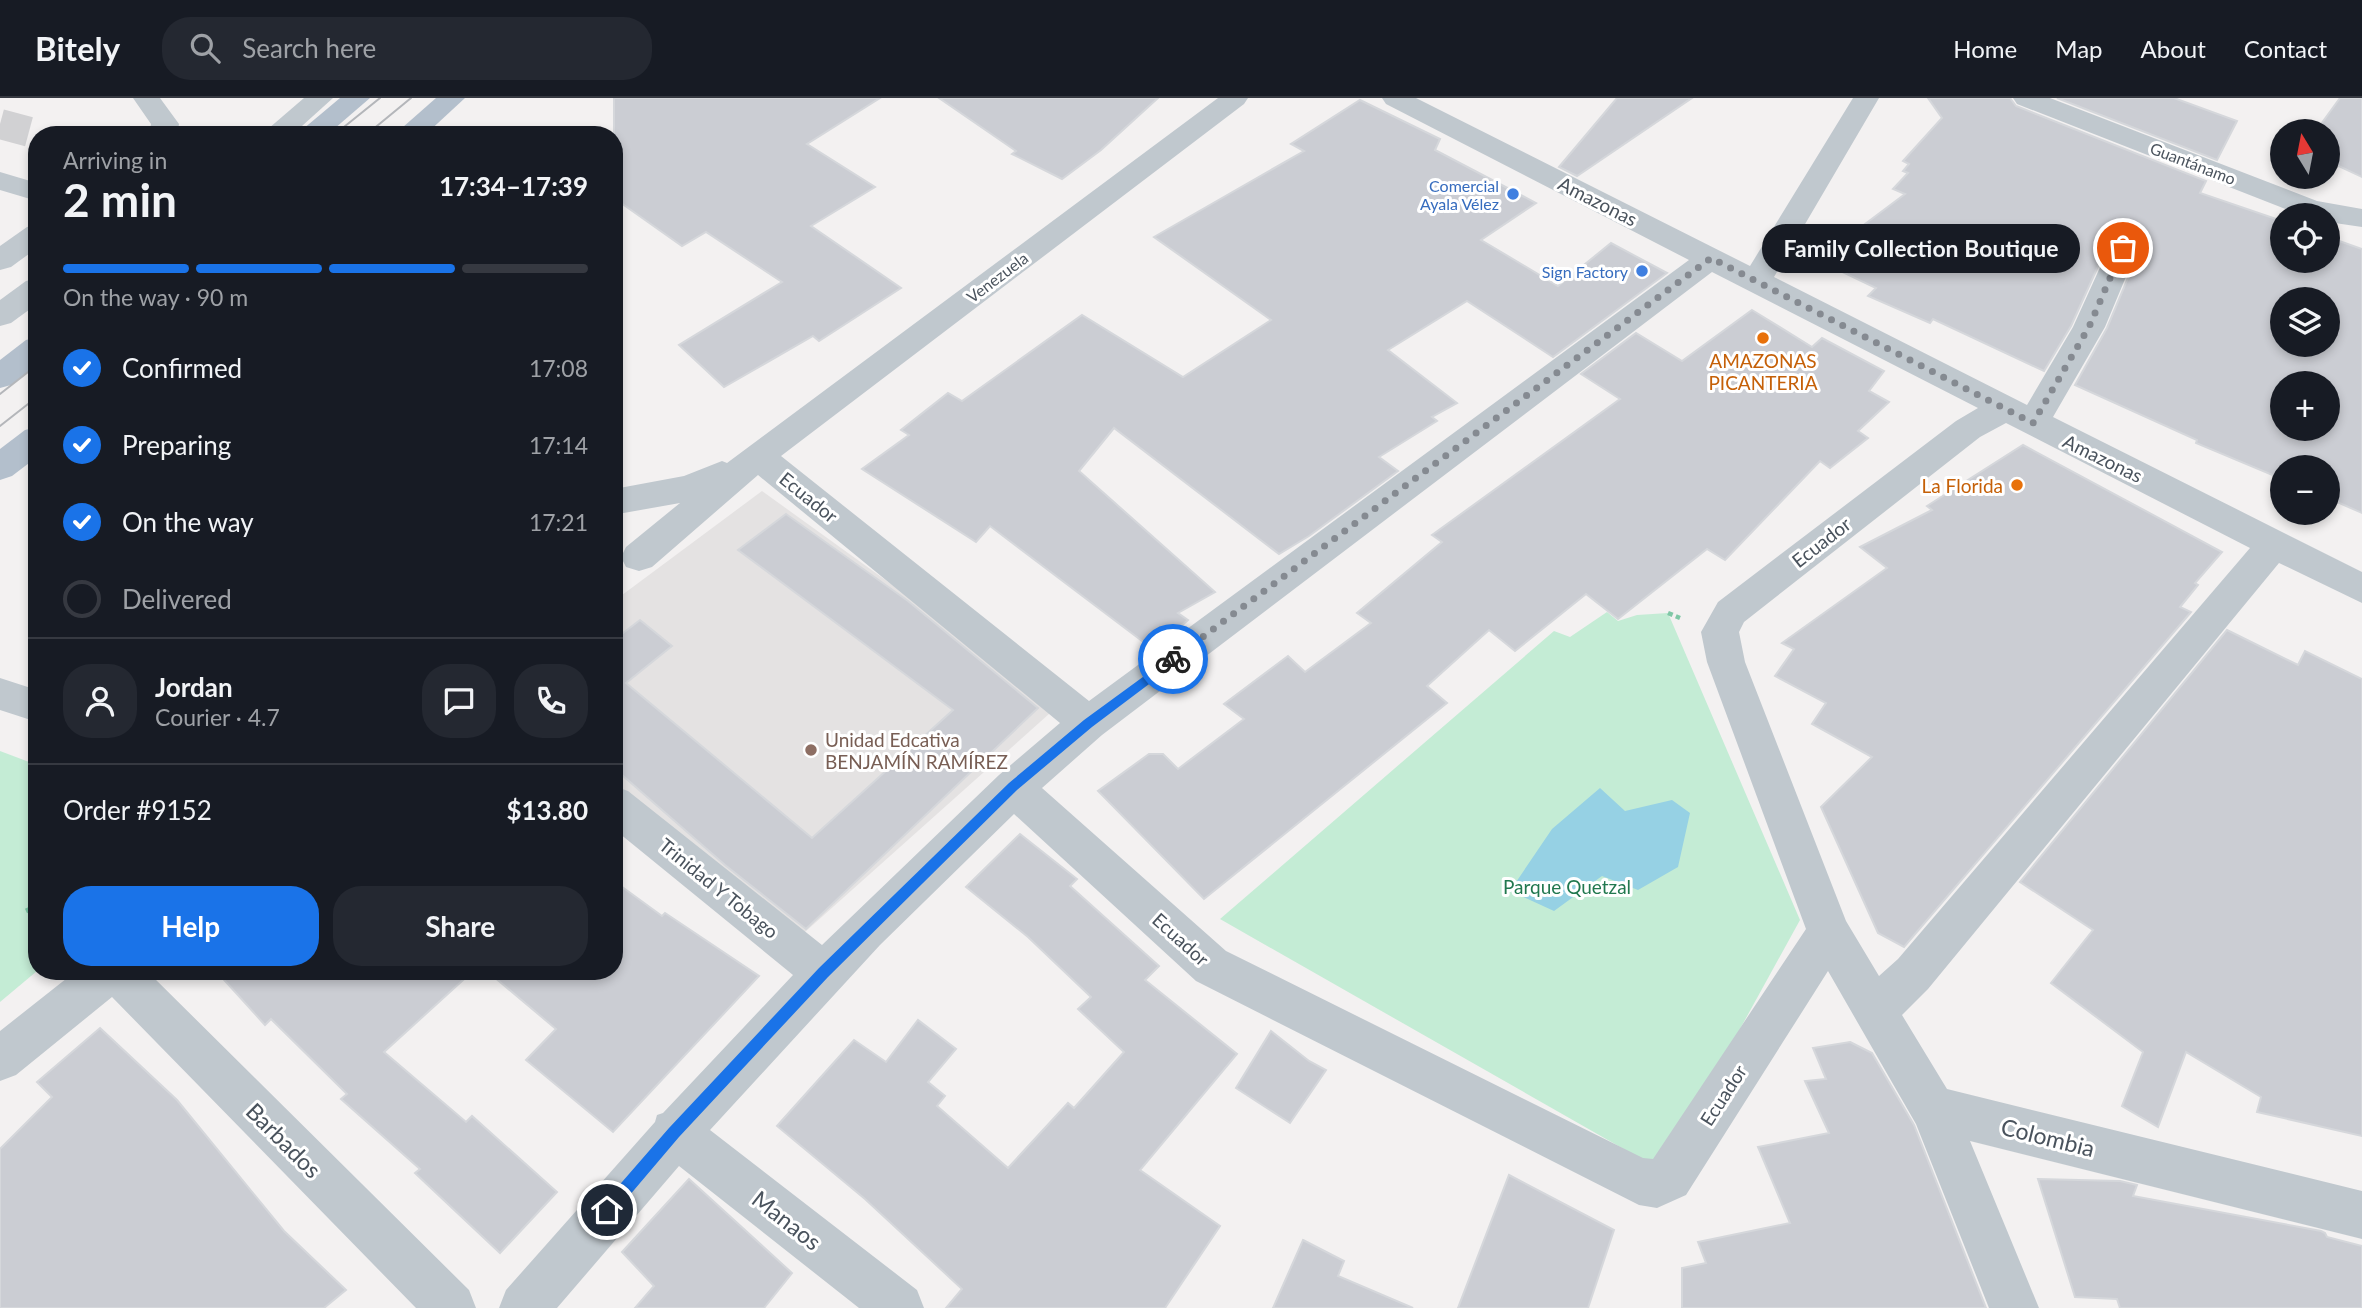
<!DOCTYPE html>
<meta charset="utf-8">
<style>
:root{--surface:#171b24;--page:#242831;--text:#f1f3f6;--muted:#9ea1a6;--line:#363941;--accent:#1a73e8}
body{margin:0;font-family:Lato,sans-serif;background:var(--page);color:var(--text);height:100vh;display:flex;flex-direction:column;font-size:26px;white-space:nowrap}
*{box-sizing:border-box;margin:0}
p{font-size:23px;color:var(--muted)}
.icon{flex:none;width:38px;height:38px;fill:none;stroke:currentColor;stroke-width:2;stroke-linecap:round;stroke-linejoin:round}
.map{position:relative;flex:1;overflow:hidden}
.sheet{position:absolute;left:28px;top:28px;width:595px;height:854px;display:flex;flex-direction:column;background:var(--surface);border-radius:28px;box-shadow:0 4px 10px #0003}
.sheet>*{flex:none}
.needle{width:46px;rotate:350deg}
.tools{position:absolute;left:2270px;top:21px;display:grid;gap:14px}
.tools a{display:grid;place-items:center;width:70px;height:70px;border-radius:50%;background:var(--surface);box-shadow:0 4px 10px #0003;font-size:35px}
.pin{position:absolute;display:grid;place-items:center;width:60px;height:60px;color:#fff;margin:-30px;border:4px solid #fff;border-radius:50%;box-shadow:0 2px 7px #0007}
.courier{position:absolute;display:grid;place-items:center;width:70px;height:70px;margin:-35px;border:5px solid #1a73e8;border-radius:50%;background:#fff;color:#222;box-shadow:0 2px 9px #0007}
.bubble{position:absolute;height:49px;border-radius:24px;background:var(--surface);box-shadow:0 4px 10px #0003;font-size:23px;font-weight:700;line-height:49px;text-align:center}
.summary em{font-style:normal;font-weight:700}
.summary div{display:flex;flex-direction:column-reverse}
.summary{display:flex;align-items:center;justify-content:space-between;height:119px;padding:0 35px}
h1{font-size:46px;font-weight:700;line-height:52px}
.bar{display:grid;grid-template-columns:repeat(4,1fr);gap:10px 7px;align-content:center;height:84px;padding:0 35px}
.bar i{height:9px;border-radius:5px;background:var(--line)}
.bar .current{background:var(--accent)}
.bar p{grid-column:span 4}
.line{display:flex;align-items:center;gap:18px;padding:0 35px;border-top:2px solid var(--line)}
.line div{flex:1}
.round{display:grid;place-items:center;flex:none;width:74px;height:74px;border-radius:28px;background:var(--page)}
ol{padding:0 35px;list-style:none}
li{display:flex;align-items:center;gap:21px;height:77px}
li p{margin-inline-start:auto}
li .icon{padding:7px;border-radius:50%;background:var(--accent);color:#fff;stroke-width:4}
li:last-child{color:var(--muted)}
li i{width:38px;height:38px;border:4px solid var(--line);border-radius:50%}
.button{display:flex;gap:14px;margin-top:auto;padding:14px 35px}
.button a{flex:1;height:80px;border-radius:28px;background:var(--accent);color:#fff;font-size:28px;font-weight:700;line-height:80px;text-align:center}
.button a+a{background:var(--page);color:var(--text)}
header{display:flex;align-items:center;gap:42px;box-sizing:border-box;height:98px;padding:0 35px;background:var(--surface);border-bottom:2px solid var(--line)}
header strong{font-size:33px}
nav{display:flex;gap:38px;margin-inline-start:auto;font-size:24px}
.search{width:490px;height:63px;background:var(--page);display:flex;align-items:center;gap:18px;box-sizing:border-box;padding:0 24px;border-radius:28px;color:var(--muted);font-size:26px}
.map>svg:first-child{display:block}
.education{fill:#e4e2e2}
.green{fill:#c4ecd5}
.water{fill:#96d1e4}
.building{fill:#cbcdd3;stroke:#d5d7db;stroke-width:2;fill-rule:evenodd}
.lines{fill:none;stroke-linecap:round;stroke-linejoin:round}
.minor-tunnel{stroke:#d1d1d3;stroke-width:30;stroke-dasharray:30 15;stroke-linecap:butt}
.path-far1{stroke:#7fc7a6;stroke-width:4.5;stroke-dasharray:5 3.5;stroke-linecap:butt}
.path{stroke:#7fc7a6;stroke-width:5;stroke-dasharray:6 4.5;stroke-linecap:butt}
.minor{fill:#c0c8ce;fill-rule:evenodd}
.major{fill:#b3bfcc;fill-rule:evenodd}
.tram{stroke:#b4b6ba;stroke-width:2}
.route{fill:#1a73e8}
.done{stroke:#858a91;stroke-width:7;stroke-dasharray:0 12.6}
.shop-dot{fill:#3f7fe0;stroke:#fff;stroke-width:2.5}
.food-dot{fill:#e8710a;stroke:#fff;stroke-width:2.5}
.education-dot{fill:#8d6e63;stroke:#fff;stroke-width:2.5}
.labels{text-anchor:middle;dominant-baseline:central;stroke-width:6;stroke-linejoin:round;paint-order:stroke}
.far-street-label{font-size:16px;fill:#4a535d;stroke:#fff}
.far-shop-label{font-size:16px;fill:#366cbe;stroke:#fff;text-anchor:end}
.street-label{font-size:19px;fill:#4a535d;stroke:#fff}
.food-label{font-size:19px;fill:#c56008;stroke:#fff}
.education-label{font-size:19px;fill:#785e54;stroke:#fff;text-anchor:start}
.park-label{font-size:19px;fill:#21784f;stroke:#fff}
.near-street-label{font-size:23px;fill:#4a535d;stroke:#fff}
</style>
<header>
<strong>Bitely</strong>
<div class="search"><svg class="icon" aria-label="search" viewBox="0 0 24 24"><circle cx="10" cy="10" r="6"/><path d="M15 15l6 6"/></svg>Search here</div>
<nav><a>Home</a><a>Map</a><a>About</a><a>Contact</a></nav>
</header>
<div class="map">
<svg width="2362" height="1210" viewBox="0 0 2362 1210">
<rect width="100%" height="100%" fill="#f3f1f1"/>
<path class="education" d="M762,393L1059,607L796,842L614,697V503Z"/>
<g class="green">
<path d="M1607,514L1618,523L1637,517L1668,515L1800,822L1670,1058L1650,1066L1220,821L1554,533L1570,539Z"/>
<path d="M0,653L37,667V873L0,904Z"/>
</g>
<path class="water" d="M1600,690L1625,713L1672,702L1690,715L1678,769L1638,792L1602,778L1554,813L1510,793L1552,731Z"/>
<g class="building">
<path d="M614,0H880L807,46L875,89L811,128L901,190L819,243L813,238L724,289L679,247L782,184L706,134L682,148L614,100Z"/>
<path d="M939,0H1158L1101,52L1062,81L1012,56L1016,53Z"/>
<path d="M1617,0H1692L1577,78L1559,69Z"/>
<path d="M1928,0H2010L2016,8L2206,83L2200,95L2282,123V163H2328V139L2362,151V415L2328,400V369H2282V381L2196,345L2197,342L2075,287L2107,230L2140,151L2135,140L2122,137L2110,142L2071,228L2044,273L1933,221L1930,225L1868,198L1876,190L1838,172L1841,144L1905,96L1893,91L1908,75L1903,73L1909,66L1903,63L1942,20ZM2282,201H2328V247H2282ZM2282,285H2328V331H2282Z"/>
<path d="M2057,0H2174L2237,23L2217,62Z"/>
<path d="M2340,0H2362V79L2328,63V33H2316Z"/>
<path d="M1360,2L1440,41L1435,52L1536,105L1481,142L1558,188L1611,145L1667,175L1553,259L1467,203L1388,252L1457,305L1432,319L1437,323L1379,359L1398,373L1309,438L1279,456L1114,330L1079,373L1215,494L1178,515L1188,522L1154,552L990,428L976,444L862,371L909,337L901,332L948,295L962,303L1082,217L1183,279L1271,222L1154,139L1304,53L1291,46Z"/>
<path d="M1752,212L1812,249L1822,240L1884,273L1869,293L1889,304L1858,333L1868,340L1830,370L1820,363L1725,462L1707,451L1618,521L1586,496L1515,553L1489,532L1427,588L1447,605L1204,801L1098,693L1149,656H1163L1178,671L1244,621L1224,606L1288,558L1305,574L1371,525L1357,515L1442,444L1432,437L1620,301L1581,276L1636,235L1682,263Z"/>
<path d="M2023,347L2222,454L2195,485L2198,487L2180,509L2191,514L1904,849L1878,835L1821,709L1872,659L1812,626L1826,605L1775,578L1794,551L1782,545L1887,470L1860,449L1932,412L1927,408Z"/>
<path d="M786,416L908,503L1038,610L806,831L725,767L614,670V542L640,522L672,548L626,585L812,740L953,612L738,452Z"/>
<path d="M2227,532L2298,567L2305,553L2362,581V1038L2257,1014L2261,999L2186,954L2158,1029L2122,1008L2143,954L2051,885L2093,832L2020,784Z"/>
<path d="M1020,736L1077,781L1070,788L1159,868L1145,882L1237,956L1140,1072L1220,1128L1165,1210H946L962,1191L865,1101L777,1028L854,942L886,964L918,922L956,951L928,984L945,998L937,1008L1008,1070L1068,1005L1074,1010L1124,954L1078,911L1091,899L1028,839L966,789Z"/>
<path d="M614,783L662,818L665,815L759,878L613,1034L526,962L556,931L487,873H614Z"/>
<path d="M216,873H473L384,954L466,1024L472,1018L557,1094L500,1155L415,1075L420,1071L341,1001L347,996L271,921L265,927Z"/>
<path d="M100,930L177,1002L284,1133L346,1192L324,1210H0V1051L52,999L37,984Z"/>
<path d="M1271,933L1309,963L1326,972L1290,1025L1236,990Z"/>
<path d="M1850,944L1872,955L1914,1027L1986,1210H1682V1170L1706,1165L1698,1144L1790,1125L1758,1049L1829,1035L1805,983L1826,981L1813,950Z"/>
<path d="M1509,1077L1614,1132L1588,1210H1458Z"/>
<path d="M689,1081L792,1175L764,1210H635L654,1188L622,1154Z"/>
<path d="M2038,1081L2120,1083L2137,1087L2133,1098L2321,1133L2325,1135L2327,1139L2362,1148V1210H2120L2117,1201L2075,1199Z"/>
<path d="M1303,1142L1344,1163L1338,1178L1413,1210H1273Z"/>
</g>
<g class="lines">
<path class="minor-tunnel" d="M0,26L41,37"/>
<path class="path-far1" d="M1668,515L1680,520"/>
<path class="path" d="M26,813L37,808"/>
<g class="minor">
<path d="M133,0H160L179,26L177,37H149L151,26Z"/>
<path d="M304,0H333L292,37H261Z"/>
<path d="M1218,0H1248L1244,6L781,358L1089,603L1689,162L1386,6L1382,0H1416L1750,168L1853,0H1879L1774,179L2027,307L2073,229L2112,143L2123,140L2134,143L2138,150L2105,229L2053,319L2362,474V505L2279,465L1928,891L1902,917L1947,991L2362,1093V1141L1970,1043L2039,1210H1989L1916,1026L1828,873L1686,1097L1657,1110L1639,1107L1196,883L1014,716L880,847L710,1032L917,1192L924,1210H859L679,1068L557,1210H499L506,1192L655,1024L657,1017L663,1015L793,877L614,731V688L628,693L822,847L999,677L1060,625L758,377L652,469L639,473L626,469L621,459L626,449L680,405L618,416L614,415V391L684,378L722,363L727,365ZM1712,174L1978,310L1956,323L1718,504L1701,534L1707,564L1806,831L1653,1061L1643,1060L1226,853L1042,690L1102,637ZM2006,325L2250,450L1898,861L1879,878L1846,823L1745,564L1739,534L1744,524L1980,339Z"/>
<path d="M2013,0H2050L2317,103L2362,111V129L2328,124V117L2298,116L2017,6Z"/>
<path d="M0,74L37,85V103L0,92Z"/>
<path d="M37,127V150L11,169L0,172V148L27,129Z"/>
<path d="M37,180V206L11,225L0,228V202L26,183Z"/>
<path d="M0,580L37,592V624L0,612Z"/>
<path d="M76,873H147L469,1192L476,1210H416L112,899L16,977L0,983V933Z"/>
</g>
<g class="major">
<path d="M340,0H370L327,37H296Z"/>
<path d="M436,0H465L425,37H394Z"/>
<path d="M37,239V267L11,287L0,290V262L26,242Z"/>
<path d="M37,329V359L12,378L0,382V351L25,332Z"/>
</g>
<g class="tram">
<path d="M334,37L380,0"/>
<path d="M366,37L411,0"/>
<path d="M0,296L37,267"/>
<path d="M0,328L37,299"/>
</g>
</g>
<path class="route" d="M1173,557L1177,558V565L1092,629L1017,692L828,879L679,1039L612,1118H602V1107L669,1030L819,870L1009,685L1084,622Z"/>
<g class="lines">
<path class="done" d="M1173,561L1711,160L2033,325L2089,229L2123,150"/>
</g>
<g class="shop-dot">
<circle cx="1513" cy="96" r="7"/>
<circle cx="1642" cy="173" r="7"/>
</g>
<g class="food-dot">
<circle cx="1763" cy="240" r="7"/>
<circle cx="2017" cy="387" r="7"/>
</g>
<circle class="education-dot" cx="811" cy="652" r="7"/>
<g class="labels">
<g class="far-street-label">
<text transform="translate(2193 65) rotate(21)">Guantánamo</text>
<text transform="translate(997 179) rotate(-37)">Venezuela</text>
</g>
<g class="far-shop-label">
<text x="1499" y="87">Comercial<tspan x="1499" dy="18">Ayala Vélez</tspan></text>
<text x="1628" y="173">Sign Factory</text>
</g>
<g class="street-label">
<text transform="translate(1598 103) rotate(27)">Amazonas</text>
<text transform="translate(2103 360) rotate(26)">Amazonas</text>
<text transform="translate(809 399) rotate(39)">Ecuador</text>
<text transform="translate(1821 444) rotate(-38)">Ecuador</text>
<text transform="translate(719 790) rotate(39)">Trinidad Y Tobago</text>
<text transform="translate(1181 841) rotate(42)">Ecuador</text>
<text transform="translate(1723 997) rotate(-57)">Ecuador</text>
</g>
<g class="food-label">
<text x="1763" y="262">AMAZONAS<tspan x="1763" dy="22">PICANTERIA</tspan></text>
<text x="2003" y="387" text-anchor="end">La Florida</text>
</g>
<g class="education-label">
<text x="825" y="641">Unidad Edcativa<tspan x="825" dy="22">BENJAMÍN RAMÍREZ</tspan></text>
</g>
<g class="park-label">
<text x="1567" y="788">Parque Quetzal</text>
</g>
<g class="near-street-label">
<text transform="translate(2048 1039) rotate(14)">Colombia</text>
<text transform="translate(284 1042) rotate(45)">Barbados</text>
<text transform="translate(787 1122) rotate(38)">Manaos</text>
</g>
</g>
</svg>
<div class="tools">
<a><svg class="needle" viewBox="-14 -14 28 28"><path d="M0-13l5 13h-10z" fill="#e53935"/><path d="M0 13l5-13h-10z" fill="#9ea1a6"/></svg></a>
<a><svg class="icon" aria-label="locate" viewBox="0 0 24 24"><circle cx="12" cy="12" r="6"/><path d="M12 2v4M12 18v4M2 12h4M18 12h4"/></svg></a>
<a><svg class="icon" aria-label="layers" viewBox="0 0 24 24"><path d="M12 4l9 5-9 5-9-5zM3 14l9 5 9-5"/></svg></a>
<a>+</a>
<a>−</a>
</div>
<div class="pin" style="left:2123px;top:150px;background:#ea580c"><svg class="icon" aria-label="bag" viewBox="0 0 24 24"><path d="M5 8h14l-1 12H6zM9 8a3 3 0 0 1 6 0"/></svg></div>
<div class="pin" style="left:607px;top:1112px;background:#1f2937"><svg class="icon" aria-label="home" viewBox="0 0 24 24"><path d="M3 11l9-7 9 7M6 9v11h12V9"/></svg></div>
<div class="courier" style="left:1173px;top:561px"><svg class="icon" aria-label="bike" viewBox="0 0 24 24"><circle cx="6" cy="16" r="4"/><circle cx="18" cy="16" r="4"/><path d="M6 16l4-8h5l3 8M10 8l3 8H6M13 5h3"/></svg></div>
<div class="bubble" style="left:1762px;top:126px;width:318px">Family Collection Boutique</div>
<section class="sheet">
<div class="summary"><div><h1>2 min</h1><p>Arriving in</p></div><em>17:34–17:39</em></div>
<div class="bar"><i class="current"></i><i class="current"></i><i class="current"></i><i></i><p>On the way · 90 m</p></div>
<ol>
<li><svg class="icon" aria-label="check" viewBox="0 0 24 24"><path d="M5 12l5 5 9-10"/></svg>Confirmed<p>17:08</p></li>
<li><svg class="icon" aria-label="check" viewBox="0 0 24 24"><path d="M5 12l5 5 9-10"/></svg>Preparing<p>17:14</p></li>
<li><svg class="icon" aria-label="check" viewBox="0 0 24 24"><path d="M5 12l5 5 9-10"/></svg>On the way<p>17:21</p></li>
<li><i></i>Delivered</li>
</ol>
<div class="line" style="height:126px"><a class="round"><svg class="icon" aria-label="person" viewBox="0 0 24 24"><circle cx="12" cy="8" r="4"/><path d="M4 21q1-7 8-7t8 7"/></svg></a><div><b>Jordan</b><p>Courier · 4.7</p></div><a class="round"><svg class="icon" aria-label="chat" viewBox="0 0 24 24"><path d="M4 5h16v11H9l-5 4z"/></svg></a><a class="round"><svg class="icon" aria-label="phone" viewBox="0 0 24 24"><path d="M5 4h4l2 5-3 2q2 4 5 5l2-3 5 2v4C11 20 4 13 5 4z"/></svg></a></div>
<div class="line" style="height:91px"><div>Order #9152</div><b>$13.80</b></div>
<div class="button"><a>Help</a><a>Share</a></div>
</section>
</div>
